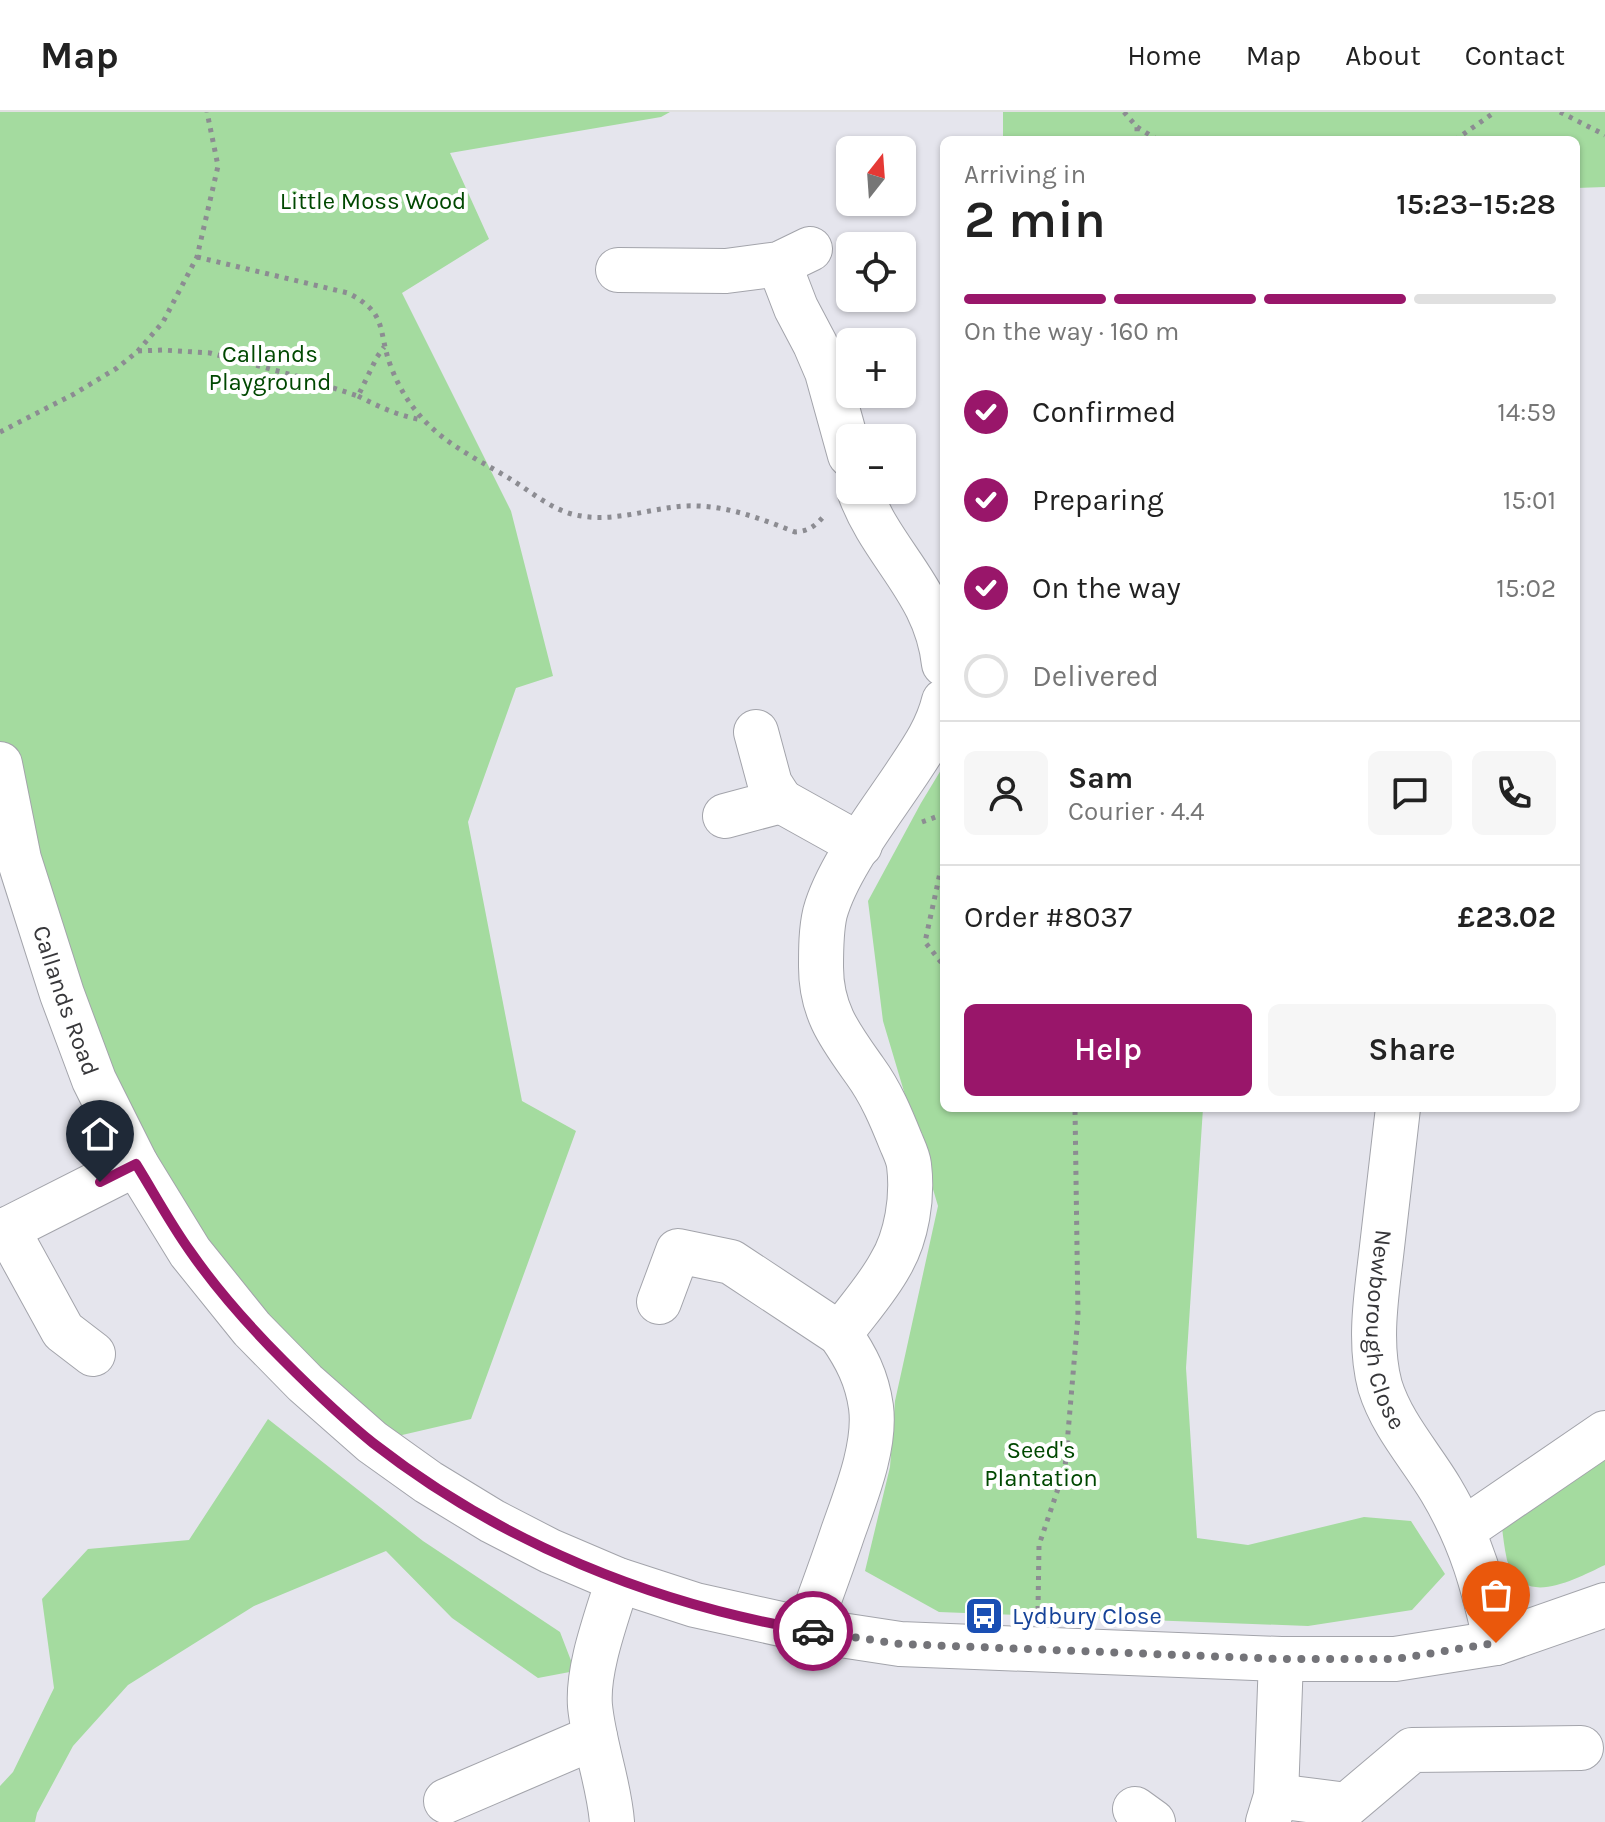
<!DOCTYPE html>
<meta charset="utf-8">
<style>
:root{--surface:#fff;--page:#f6f6f6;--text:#222;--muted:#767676;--line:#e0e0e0;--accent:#99166a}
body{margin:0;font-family:Karla,sans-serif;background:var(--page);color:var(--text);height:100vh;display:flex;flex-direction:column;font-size:30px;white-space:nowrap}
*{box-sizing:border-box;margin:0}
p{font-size:26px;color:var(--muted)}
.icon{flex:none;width:44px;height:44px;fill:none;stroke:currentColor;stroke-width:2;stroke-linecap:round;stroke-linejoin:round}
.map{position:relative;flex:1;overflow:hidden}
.details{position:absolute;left:940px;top:24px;width:640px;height:976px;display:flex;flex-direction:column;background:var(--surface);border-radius:12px;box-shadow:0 2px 6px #0004}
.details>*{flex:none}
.needle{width:52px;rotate:17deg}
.controls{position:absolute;left:836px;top:24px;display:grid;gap:16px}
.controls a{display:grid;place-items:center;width:80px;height:80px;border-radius:12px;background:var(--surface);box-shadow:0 2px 6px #0004;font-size:40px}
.pin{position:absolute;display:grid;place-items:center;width:68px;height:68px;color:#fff;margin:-82px -34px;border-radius:50% 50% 50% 0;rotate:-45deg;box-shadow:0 0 8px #0007}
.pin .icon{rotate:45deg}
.courier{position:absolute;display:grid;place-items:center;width:80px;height:80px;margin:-40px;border:6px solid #99166a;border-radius:50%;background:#fff;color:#222;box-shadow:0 2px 10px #0007}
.headline em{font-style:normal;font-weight:600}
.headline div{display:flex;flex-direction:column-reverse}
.headline{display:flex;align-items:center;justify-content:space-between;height:136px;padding:0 24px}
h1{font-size:52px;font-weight:600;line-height:60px}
.bar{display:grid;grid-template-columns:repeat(4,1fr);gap:12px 8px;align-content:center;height:96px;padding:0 24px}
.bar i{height:10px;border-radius:6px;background:var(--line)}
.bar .selected{background:var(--accent)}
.bar p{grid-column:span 4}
.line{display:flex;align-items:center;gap:20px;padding:0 24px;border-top:2px solid var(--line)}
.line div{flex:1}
.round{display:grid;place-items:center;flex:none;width:84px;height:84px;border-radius:12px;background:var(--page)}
ol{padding:0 24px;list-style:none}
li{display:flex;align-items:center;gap:24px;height:88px}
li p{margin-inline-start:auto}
li .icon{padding:8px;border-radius:50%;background:var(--accent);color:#fff;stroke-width:4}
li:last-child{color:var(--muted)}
li i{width:44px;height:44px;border:4px solid var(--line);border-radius:50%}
.action{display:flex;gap:16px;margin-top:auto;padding:16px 24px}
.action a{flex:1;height:92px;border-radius:12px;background:var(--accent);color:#fff;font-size:32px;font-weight:600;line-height:92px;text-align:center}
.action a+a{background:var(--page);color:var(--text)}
header{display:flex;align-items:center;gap:48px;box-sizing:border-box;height:112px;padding:0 40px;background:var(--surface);border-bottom:2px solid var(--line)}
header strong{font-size:38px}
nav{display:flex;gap:44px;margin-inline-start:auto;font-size:28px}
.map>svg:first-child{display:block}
.green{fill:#a4db9f}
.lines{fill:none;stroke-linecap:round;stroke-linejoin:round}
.minor-casing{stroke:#a3a4ab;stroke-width:46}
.path{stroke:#8c8c92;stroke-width:5;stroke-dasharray:4 6;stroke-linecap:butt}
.minor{stroke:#fff;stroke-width:44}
.done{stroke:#747479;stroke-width:8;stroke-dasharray:0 14.4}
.route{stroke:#99166a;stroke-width:10}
.labels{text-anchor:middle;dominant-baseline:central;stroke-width:8;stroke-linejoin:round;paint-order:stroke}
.park-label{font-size:24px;fill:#004801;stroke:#fff}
.street-label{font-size:24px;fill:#37373a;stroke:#fff}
.transit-label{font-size:24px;fill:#164399;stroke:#fff;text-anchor:start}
</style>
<header>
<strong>Map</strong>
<nav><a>Home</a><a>Map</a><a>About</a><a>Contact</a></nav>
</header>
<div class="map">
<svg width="1605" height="1710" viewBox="0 0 1605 1710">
<rect width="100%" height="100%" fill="#e5e5ed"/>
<g class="green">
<path d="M0,0H670L661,5L450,41L489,127L402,181L511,399L553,564L516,576L468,710L522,989L576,1019L471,1307L372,1330L136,1052L0,652Z"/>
<path d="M1003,0H1605V75L1576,76V28H1003Z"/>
<path d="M944,653V996H1203L1186,1256L1197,1426L1248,1433L1364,1405L1411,1409L1445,1462L1412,1498L1308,1514L939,1500L865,1459L890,1355L895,1289L938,1094L883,909L868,789L921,691Z"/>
<path d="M268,1307L423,1429L560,1520L575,1559L538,1566L452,1506L386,1439L254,1494L128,1573L73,1634L37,1701L35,1710H0V1674L13,1660L54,1576L42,1487L88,1437L189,1428Z"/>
<path d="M1605,1341V1453C1575,1467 1521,1498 1507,1448C1504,1435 1503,1422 1501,1409Z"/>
</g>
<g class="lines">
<g class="minor-casing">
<g id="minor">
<path d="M779,152L796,196L815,232L827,260L850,343"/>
<path d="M618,158L726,159L779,152L810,137"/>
<path d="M859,378C882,443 936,478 944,552"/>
<path id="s1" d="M0,652L19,747L62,882L94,968L136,1052L190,1140L252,1217L305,1271L372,1330L428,1370L492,1409L550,1439L618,1468L695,1493L808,1518L900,1532L1281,1547H1395L1496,1531L1605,1493"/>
<path d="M781,689L860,733"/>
<path d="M725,704L781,689L770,672L756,620"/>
<path id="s2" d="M1398,996C1393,1042 1387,1089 1382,1135C1377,1180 1368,1229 1380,1274C1392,1313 1420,1343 1441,1378C1472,1430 1483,1473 1496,1531"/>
<path d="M7,1117L63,1219L93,1242"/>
<path d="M0,1121L136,1052"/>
<path d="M659,1190L678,1139L731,1150L840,1222"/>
<path d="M1463,1418L1605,1321"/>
<path d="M808,1518C820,1485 832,1453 843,1420C856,1383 876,1334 871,1295C867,1266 856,1245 840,1222C856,1200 877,1177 890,1153C907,1125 913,1085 909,1053C908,1045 904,1037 901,1030C891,1005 881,981 865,959C841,925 821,900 821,855C821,837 821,818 825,801C837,757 879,703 905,664C921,640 937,618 944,589"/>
<path d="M1276,1684L1347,1693L1412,1638L1581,1636"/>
<path d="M446,1689L595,1625"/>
<path d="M1135,1697L1153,1710"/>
<path d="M612,1710C609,1671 594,1634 590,1594C587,1556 607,1505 618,1468"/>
<path d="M1268,1710L1276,1684L1281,1547"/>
</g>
</g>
<g class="path">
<path d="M1124,0L1137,15V28"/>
<path d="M1560,0L1605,23"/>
<path d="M1137,15L1158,28"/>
<path d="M1455,28L1495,0"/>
<path d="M197,145L348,181C389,202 377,218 391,255C404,289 425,314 455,334C471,345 489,354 507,365C528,377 551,398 576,403C612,411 647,397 684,394C724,392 759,406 795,420C810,419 816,413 825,403"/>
<path d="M138,239L162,238L210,241L300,265L358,284L377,245L384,235"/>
<path d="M358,284C379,295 399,304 423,308"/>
<path d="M0,320L74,282L117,256L137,240L163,210L197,145L218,54L207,0"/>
<path d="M922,710L944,702"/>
<path d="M944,755L940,761L925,830L944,854"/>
<path d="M1038,1498L1039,1433L1065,1356L1078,1204L1075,996"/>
</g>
<use href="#minor" class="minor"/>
</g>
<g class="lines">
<path class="done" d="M813,1519L900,1532L1281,1547H1395L1496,1531"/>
<path class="route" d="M100,1070L136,1052C154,1081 170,1111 190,1139C217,1178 250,1215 284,1249C312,1277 342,1306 373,1331C500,1430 654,1493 813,1519"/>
</g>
<defs>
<g id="bus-square" transform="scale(2)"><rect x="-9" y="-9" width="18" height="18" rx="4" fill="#1a4fb4" stroke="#fff"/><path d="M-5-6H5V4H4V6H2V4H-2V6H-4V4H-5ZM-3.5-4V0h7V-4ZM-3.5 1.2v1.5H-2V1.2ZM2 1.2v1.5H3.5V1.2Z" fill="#fff"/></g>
</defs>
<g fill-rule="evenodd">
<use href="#bus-square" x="984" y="1504"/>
</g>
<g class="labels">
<g class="park-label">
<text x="373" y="89">Little Moss Wood</text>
<text x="270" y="242">Callands<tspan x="270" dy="28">Playground</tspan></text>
<text x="1041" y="1338">Seed's<tspan x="1041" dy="28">Plantation</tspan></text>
</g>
<g class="street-label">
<text stroke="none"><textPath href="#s1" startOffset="246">Callands Road</textPath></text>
<text stroke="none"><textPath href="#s2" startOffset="224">Newborough Close</textPath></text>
</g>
<g class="transit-label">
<text x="1012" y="1504">Lydbury Close</text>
</g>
</g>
</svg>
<div class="controls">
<a><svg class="needle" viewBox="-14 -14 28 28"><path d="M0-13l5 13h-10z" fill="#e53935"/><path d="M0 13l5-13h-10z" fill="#767676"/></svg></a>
<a><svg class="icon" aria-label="locate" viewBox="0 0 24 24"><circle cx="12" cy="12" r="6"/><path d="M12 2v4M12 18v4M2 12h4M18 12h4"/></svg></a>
<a>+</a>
<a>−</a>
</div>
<div class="pin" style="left:1496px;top:1531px;background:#ea580c"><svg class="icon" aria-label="bag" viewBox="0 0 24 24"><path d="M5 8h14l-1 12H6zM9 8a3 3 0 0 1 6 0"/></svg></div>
<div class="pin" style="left:100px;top:1070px;background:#1f2937"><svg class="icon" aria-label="home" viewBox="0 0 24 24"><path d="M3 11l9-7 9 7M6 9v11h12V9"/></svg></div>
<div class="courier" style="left:813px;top:1519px"><svg class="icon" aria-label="car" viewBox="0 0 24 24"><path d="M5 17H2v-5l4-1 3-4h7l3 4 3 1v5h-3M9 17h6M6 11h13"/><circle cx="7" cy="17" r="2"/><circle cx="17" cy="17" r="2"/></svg></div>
<section class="details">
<div class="headline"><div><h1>2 min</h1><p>Arriving in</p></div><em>15:23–15:28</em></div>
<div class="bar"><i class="selected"></i><i class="selected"></i><i class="selected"></i><i></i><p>On the way · 160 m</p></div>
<ol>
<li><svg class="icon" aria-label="check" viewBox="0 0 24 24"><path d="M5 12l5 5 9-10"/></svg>Confirmed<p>14:59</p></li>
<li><svg class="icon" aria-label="check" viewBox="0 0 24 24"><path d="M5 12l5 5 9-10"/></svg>Preparing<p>15:01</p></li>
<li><svg class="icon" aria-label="check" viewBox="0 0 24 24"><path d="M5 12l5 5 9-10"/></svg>On the way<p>15:02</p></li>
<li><i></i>Delivered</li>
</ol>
<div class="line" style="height:144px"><a class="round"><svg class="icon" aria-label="person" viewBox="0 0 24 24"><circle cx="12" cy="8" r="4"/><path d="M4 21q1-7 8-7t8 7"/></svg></a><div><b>Sam</b><p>Courier · 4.4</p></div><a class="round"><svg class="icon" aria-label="chat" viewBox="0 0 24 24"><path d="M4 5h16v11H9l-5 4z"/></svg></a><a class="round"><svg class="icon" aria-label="phone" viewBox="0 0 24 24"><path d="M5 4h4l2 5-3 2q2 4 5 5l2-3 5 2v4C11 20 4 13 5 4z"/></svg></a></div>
<div class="line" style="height:104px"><div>Order #8037</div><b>£23.02</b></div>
<div class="action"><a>Help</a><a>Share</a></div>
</section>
</div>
